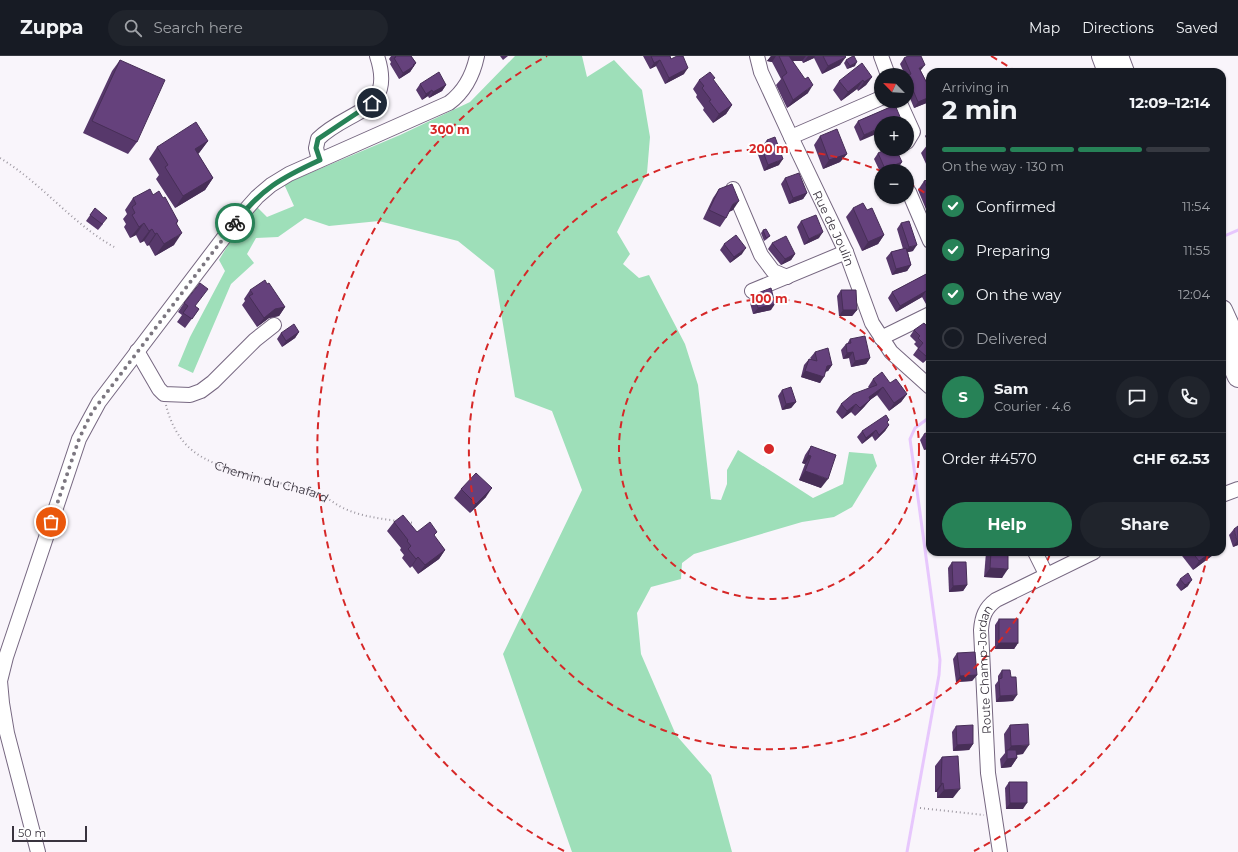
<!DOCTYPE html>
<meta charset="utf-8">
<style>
:root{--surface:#171b24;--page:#20242c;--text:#f1f3f6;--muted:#9ea1a6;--line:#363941;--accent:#278257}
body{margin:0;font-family:Montserrat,sans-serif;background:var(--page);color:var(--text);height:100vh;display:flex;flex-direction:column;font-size:15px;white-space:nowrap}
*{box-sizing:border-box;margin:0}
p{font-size:13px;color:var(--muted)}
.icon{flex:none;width:22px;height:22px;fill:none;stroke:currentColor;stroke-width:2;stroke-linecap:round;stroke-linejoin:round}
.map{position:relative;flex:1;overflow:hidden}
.sheet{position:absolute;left:926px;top:12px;width:300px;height:488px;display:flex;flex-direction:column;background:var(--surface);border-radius:12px;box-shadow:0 1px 3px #0004}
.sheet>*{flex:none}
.needle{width:26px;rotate:295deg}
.controls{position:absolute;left:874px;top:12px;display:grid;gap:8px}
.controls a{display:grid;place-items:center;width:40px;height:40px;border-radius:50%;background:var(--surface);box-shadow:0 1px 3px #0004;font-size:20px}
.scale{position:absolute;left:12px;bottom:10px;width:75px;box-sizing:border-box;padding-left:4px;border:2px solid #39333e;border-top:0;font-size:11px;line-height:14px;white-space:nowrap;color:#39333e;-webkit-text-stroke:3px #fff;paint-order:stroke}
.pin{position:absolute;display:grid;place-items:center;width:34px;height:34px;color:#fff;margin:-17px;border:2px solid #fff;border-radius:50%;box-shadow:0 1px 4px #0007}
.courier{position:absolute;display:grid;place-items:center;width:40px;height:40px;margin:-20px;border:3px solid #278257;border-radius:50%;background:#fff;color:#222;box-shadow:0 1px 5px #0007}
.headline em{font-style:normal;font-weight:700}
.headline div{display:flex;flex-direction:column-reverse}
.headline{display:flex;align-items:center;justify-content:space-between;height:68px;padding:0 16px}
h1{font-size:26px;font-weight:700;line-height:30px}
.bar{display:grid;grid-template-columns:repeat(4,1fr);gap:6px 4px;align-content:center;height:48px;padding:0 16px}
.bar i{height:5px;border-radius:3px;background:var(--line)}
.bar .on{background:var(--accent)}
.bar p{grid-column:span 4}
.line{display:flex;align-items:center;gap:10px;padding:0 16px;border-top:1px solid var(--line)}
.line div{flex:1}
.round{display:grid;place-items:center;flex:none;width:42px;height:42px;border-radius:21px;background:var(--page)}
ol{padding:0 16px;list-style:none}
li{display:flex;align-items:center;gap:12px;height:44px}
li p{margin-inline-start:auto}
li .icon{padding:4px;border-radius:50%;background:var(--accent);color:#fff;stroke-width:4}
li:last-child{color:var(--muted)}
li i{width:22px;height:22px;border:2px solid var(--line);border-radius:50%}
.button{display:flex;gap:8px;margin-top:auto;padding:8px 16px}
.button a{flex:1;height:46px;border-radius:24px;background:var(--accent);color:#fff;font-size:16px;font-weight:700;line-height:46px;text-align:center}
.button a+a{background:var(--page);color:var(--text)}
header{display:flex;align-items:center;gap:24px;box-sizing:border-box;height:56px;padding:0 20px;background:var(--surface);border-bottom:1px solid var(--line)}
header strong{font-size:19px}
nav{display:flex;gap:22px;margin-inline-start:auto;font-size:14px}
.search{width:280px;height:36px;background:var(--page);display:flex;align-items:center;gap:10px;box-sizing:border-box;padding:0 14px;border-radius:22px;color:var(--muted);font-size:15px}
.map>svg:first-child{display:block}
.green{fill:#9edfb9}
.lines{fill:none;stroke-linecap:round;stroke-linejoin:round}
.stream{stroke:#e7c7fd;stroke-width:3}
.minor-casing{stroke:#766780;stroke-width:16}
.highway-casing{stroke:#766780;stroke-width:22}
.path{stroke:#9d98a1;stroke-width:2;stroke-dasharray:1 3;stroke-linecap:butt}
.minor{stroke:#fff;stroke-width:14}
.highway{stroke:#fff;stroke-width:20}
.wall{fill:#57386b}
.shaded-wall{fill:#472e57}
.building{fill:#65417c;stroke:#472e57}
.done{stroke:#7c7780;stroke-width:4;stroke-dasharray:0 7.2}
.route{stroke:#278257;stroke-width:5}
.ring{fill:none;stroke:#d62828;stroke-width:2;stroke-dasharray:7 5}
.labels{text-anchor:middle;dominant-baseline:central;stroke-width:4;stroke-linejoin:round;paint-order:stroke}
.street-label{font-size:12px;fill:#39333e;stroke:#fff}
.centre{fill:#d62828;stroke:#fff;stroke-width:2}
.ring-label{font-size:12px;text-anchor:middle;font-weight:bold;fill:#d62828;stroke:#fff;stroke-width:4;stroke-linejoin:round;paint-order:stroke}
</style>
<header>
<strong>Zuppa</strong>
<div class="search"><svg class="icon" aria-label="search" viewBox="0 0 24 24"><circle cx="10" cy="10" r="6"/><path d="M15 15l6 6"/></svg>Search here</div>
<nav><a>Map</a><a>Directions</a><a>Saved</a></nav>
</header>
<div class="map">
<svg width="1238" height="796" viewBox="0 0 1238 796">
<rect width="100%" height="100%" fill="#f9f5fb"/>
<path class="green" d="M515,0H582L587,21L614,4L642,34L650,81L647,117L617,176L630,198L623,208L639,222L649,219L685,288L698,329L711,443L721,444L727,428V414L738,394L813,442L843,428L849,396L873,398L877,410L852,451L834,461L802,466L694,498L682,507L681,523L651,531L637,557L641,598L676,679L711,719L732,796H572L503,598L582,434L552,355L515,341L494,214L458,185L379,165L329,170L305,162L278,181L256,182L247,198L254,207L231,228L193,317L178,310L190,281L225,215L219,204L243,164L256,150L267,161L294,150L284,128L400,79L470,46Z"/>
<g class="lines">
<g class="stream">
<path d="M1222,181L1238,174"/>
<path d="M907,796L939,619L940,604L910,383L915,372L930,361"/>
</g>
<g class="minor-casing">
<g id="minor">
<path id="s2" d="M757,0L761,16L791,81L846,196L872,267L891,296L930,331"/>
<path d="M881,0L888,19"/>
<path d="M899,45L913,76L907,86"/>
<path d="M791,81L881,42"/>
<path d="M319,104L316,92L318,83C348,53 396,57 377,0"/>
<path d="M733,133L761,199L773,215L787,221"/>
<path d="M909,136L930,185"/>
<path d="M752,235L846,196"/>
<path d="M881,282L930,258"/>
<path d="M137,295L159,333L164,338L190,339L201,335L213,326L255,284L274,269"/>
<path d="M1222,439L1238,433"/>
<path d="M1035,496L1046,518"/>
<path d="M38,796L7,677L2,647L0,625L6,601L79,383L99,346L241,159L257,141L271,129L289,118L449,47C465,35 473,19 477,0"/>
<path id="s3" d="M1000,796L988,717L981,574C982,561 985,552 996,544L1094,496"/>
</g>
</g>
<g class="highway-casing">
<g id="highway">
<path d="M1102,0L1108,16"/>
<path d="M1118,0L1124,16"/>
<path d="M1222,254L1238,289"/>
<path d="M1222,286L1238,321"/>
</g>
</g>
<g class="path">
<path d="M0,102C42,127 73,169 116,192"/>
<path id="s1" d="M166,349C170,366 179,384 193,395C219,416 281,426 314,436C324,439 332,446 341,451C359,460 377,462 397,465"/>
<path d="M407,466L414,467"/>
<path d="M920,752L984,759"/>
</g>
<use href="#minor" class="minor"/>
<use href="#highway" class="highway"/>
</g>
<g class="wall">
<path d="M391,0H411L416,7L410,16L399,23L390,8L391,6L389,3Z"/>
<path d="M500,0H508L503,4Z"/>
<path d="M643,0H670L671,3L684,18L665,28L656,10L650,13Z"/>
<path d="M771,0H845L840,9L822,18L814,2L803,7L802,5H793L808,37L787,52L776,29L781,23L772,6L767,5Z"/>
<path d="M904,2L921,14V15L930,33V45L929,46L914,52L907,35V19H905L900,8Z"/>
<path d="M120,4L137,86L128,98L83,77L112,15Z"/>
<path d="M846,4L855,10L847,13L844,7Z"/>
<path d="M872,21L866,29L858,35L857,33L841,45L833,34L839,25Z"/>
<path d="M699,24H713L732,49L726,58L713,67L703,54L704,52L696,41L697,39L693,33Z"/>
<path d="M420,28L446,29L442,35L429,42L428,40L422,44L416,34Z"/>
<path d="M895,49L860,85L854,71L858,65Z"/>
<path d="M930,71V108L927,110L921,97L928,88H929L925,80L930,74L929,72Z"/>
<path d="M820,80L847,98L840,106L823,113L814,89Z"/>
<path d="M767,84L779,109L764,115L757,96L761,90L763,89Z"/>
<path d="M208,85L199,97L198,98L213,122L205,134L175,152L156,123L159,119L149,103L157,91Z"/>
<path d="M878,97L902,106L898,112L890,115H881V118L874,103Z"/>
<path d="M785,122L807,137L803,143L789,148L781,128Z"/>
<path d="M930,123V157L928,158L918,134L924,125Z"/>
<path d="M719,133L733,154L729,156L726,162L720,171L703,163L713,142Z"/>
<path d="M153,139L163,142L178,165L177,168L174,189L155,200L149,189L147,190L144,185L140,187L136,179L130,182L124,171L126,168L123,163L127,158L125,154L133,142Z"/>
<path d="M95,152L103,168L98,174L86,165Z"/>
<path d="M853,152L867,154L884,179L878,188L862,195L846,161Z"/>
<path d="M801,165L819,182L804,189L797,171Z"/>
<path d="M901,167L913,195L908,196L911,209L907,215L892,219L886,202L891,196L903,193L897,173Z"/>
<path d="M763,174L770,180L767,183L764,185L761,177Z"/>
<path d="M772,187L795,198L791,204L781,209L768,193Z"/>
<path d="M724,188L742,198L730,207L720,194Z"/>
<path d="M930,216V245L926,248L922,241L896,256L888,242L892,236Z"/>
<path d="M250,234L285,251L279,260L269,262L257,271L242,249L245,245L244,243Z"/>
<path d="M841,234L857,254L852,260H839L837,240Z"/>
<path d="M758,237L771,254L753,258L750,247Z"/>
<path d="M184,247L195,250L199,253L185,272L177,266L182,259L178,256Z"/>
<path d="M914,274H930V300L923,307L913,299L918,292L914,288L916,286L910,280Z"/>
<path d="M299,276L295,282L282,291L277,283L281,277Z"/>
<path d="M850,283L870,302L866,308L851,311L849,302L843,303L841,294L846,288H847Z"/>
<path d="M815,296L832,309L828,315L825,316L820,327L801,321L804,309L809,303H811L810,302Z"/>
<path d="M873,323L890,327L907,338L901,346L889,355L877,339L870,344L864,351L855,360L851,356L842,363L836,356L841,348L869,332L868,331Z"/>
<path d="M782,334L796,346L791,352L782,354L778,340Z"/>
<path d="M887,367L889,369L885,375L875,385L872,380L862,388L857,381L862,375Z"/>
<path d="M924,378L930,392L924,394L920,384Z"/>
<path d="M811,390L821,432L799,424L805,408L802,407L805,399Z"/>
<path d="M461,433L486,441L470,457L454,442Z"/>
<path d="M394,466L417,476L434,480L445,494L439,503L418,518L412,510L410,512L402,502L404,499L400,494L401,492L387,475Z"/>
<path d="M1234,473L1238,489L1233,491L1229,479Z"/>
<path d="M986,496H1008L1002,522L984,521Z"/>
<path d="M1179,496H1215L1213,499L1193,514Z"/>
<path d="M952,506L967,529L963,535L949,536L948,512Z"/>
<path d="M1180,523L1188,530L1181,535L1176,529Z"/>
<path d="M999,563L1018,587L1014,593H995V569Z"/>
<path d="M957,597L977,619L972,625L956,626L953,603Z"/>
<path d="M1002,614L1011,621L1013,645L996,646L995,629L998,625V620Z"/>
<path d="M1010,669L1023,698L1017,699V702L1011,711L1001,712L1000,703L1005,697L1004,678Z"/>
<path d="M956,670L973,688L969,694L953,695L952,676Z"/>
<path d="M942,701L953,742H937V736H935V710Z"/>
<path d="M1009,726L1023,753H1006L1005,732Z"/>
</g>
<g class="shaded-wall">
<path d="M771,0H776L772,6L767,5Z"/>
<path d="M785,0H806L802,5H782Z"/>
<path d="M808,0H815L814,2L803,7Z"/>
<path d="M846,1L840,9L822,18L828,10Z"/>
<path d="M660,4L656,10L650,13L654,7Z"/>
<path d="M857,6L855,10L847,13L850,10Z"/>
<path d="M416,7L410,16L399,23L403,17Z"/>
<path d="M925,9L921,14L915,17L919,12Z"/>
<path d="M688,12L684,18L665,28L669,22Z"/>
<path d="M872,21L866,29L858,35L864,26Z"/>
<path d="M863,24L857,33L841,45L848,36Z"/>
<path d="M446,29L442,35L429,42L433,36Z"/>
<path d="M813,29L808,37L787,52L793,44Z"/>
<path d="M432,34L428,40L422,44L426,38Z"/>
<path d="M930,41V45L929,46L914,52L918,46Z"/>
<path d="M732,49L726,58L713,67L719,58Z"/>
<path d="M901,63L898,67H891Z"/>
<path d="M881,71V76L860,85L864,79Z"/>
<path d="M208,85L199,97L187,105L195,93Z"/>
<path d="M847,98L840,106L823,113L829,104Z"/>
<path d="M783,103L779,109L764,115L768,109Z"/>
<path d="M930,105V108L927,110Z"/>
<path d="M902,106L898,112L890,115H884L885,113Z"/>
<path d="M213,122L205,134L175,152L183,140Z"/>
<path d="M807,137L803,143L789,148L793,142Z"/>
<path d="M739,145L733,154L726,157L733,148Z"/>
<path d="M144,167L136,179L130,182L139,171Z"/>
<path d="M152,173L144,185L140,187L149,175Z"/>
<path d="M823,176L819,182L804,189L809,183Z"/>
<path d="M157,177L149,189L147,190L155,178Z"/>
<path d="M182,177L174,189L155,200L164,188Z"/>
<path d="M884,179L878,188L862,195L868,186Z"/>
<path d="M917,189L913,195L904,197L909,191Z"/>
<path d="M746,192L742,198L730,207L734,201Z"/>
<path d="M795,198L791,204L781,209L785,203Z"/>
<path d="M911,209L907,215L892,219L896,213Z"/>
<path d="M926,235L922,241L896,256L900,250Z"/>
<path d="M930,242V245L926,248Z"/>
<path d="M775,248L771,254L753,258L758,252Z"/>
<path d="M285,251L279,260L269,262L257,271L264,262L275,253Z"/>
<path d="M843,254H857L852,260H839Z"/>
<path d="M299,276L295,282L282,291L286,285Z"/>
<path d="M853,296L849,302L843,303L847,297Z"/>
<path d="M930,298V300L923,307L927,301Z"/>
<path d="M870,302L866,308L851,311L855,305Z"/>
<path d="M832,309L828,315L823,316L827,310Z"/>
<path d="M805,315L824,321L820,327L801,321Z"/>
<path d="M883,331L877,339L870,344L864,351L855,360L869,341Z"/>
<path d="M907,338L901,346L889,355L894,347Z"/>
<path d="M796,346L791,352L782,354L786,348Z"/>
<path d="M856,348L851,356L842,363L847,355Z"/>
<path d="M889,369L885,375L875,385L879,379Z"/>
<path d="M876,374L872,380L862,388L866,382Z"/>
<path d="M929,388H930V392L924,394Z"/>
<path d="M808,399L811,400L805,408L802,407Z"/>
<path d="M805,415L828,423L821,432L799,424Z"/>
<path d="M492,432L486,441L470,457L476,448Z"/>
<path d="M1237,485H1238V489L1233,491Z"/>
<path d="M445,494L439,503L418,518L425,509Z"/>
<path d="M1212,496H1215L1213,499L1193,514L1199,505Z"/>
<path d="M418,501L412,510L410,512L416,503Z"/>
<path d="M990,512L1008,513L1002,522L984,521Z"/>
<path d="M1192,524L1188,530L1181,535L1185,529Z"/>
<path d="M967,529L963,535L949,536L953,530Z"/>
<path d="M999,587H1018L1014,593H995Z"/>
<path d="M977,619L972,625L956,626L960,620Z"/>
<path d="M1017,639L1013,645L996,646L1000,640Z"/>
<path d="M973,688L969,694L953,695L957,689Z"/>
<path d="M1029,689L1023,698L1007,699V696L1011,690Z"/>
<path d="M1017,702L1011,711L1001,712L1007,703Z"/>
<path d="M943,727L937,736H935L941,728Z"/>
<path d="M960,733L953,742H937L944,734Z"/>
<path d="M1010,747H1027L1023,753H1006Z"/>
</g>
<g class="building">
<path d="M395,0H411L416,7L413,9L414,10L403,17L394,2L396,1Z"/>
<path d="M651,0H670L671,3L677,0H683L688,12L669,22L660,4L654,7Z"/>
<path d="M779,0H789L805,23L808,21L813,29L793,44L782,21L787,17Z"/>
<path d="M823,0H845L846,1L828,10Z"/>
<path d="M853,0H854L857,6L850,10L846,4Z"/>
<path d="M908,0H921L925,9L919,12L930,33V41L918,46L907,20L911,18L904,2Z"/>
<path d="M120,4L165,24L137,86L92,65Z"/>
<path d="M862,7L872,21L864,26L863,24L848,36L839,25Z"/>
<path d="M439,16L446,29L433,36L432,34L426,38L420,28Z"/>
<path d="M710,16L715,22L713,23L732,49L719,58L709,45L711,44L702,32L704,30L699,24Z"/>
<path d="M895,49L901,63L891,67H881V71L864,79L858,65Z"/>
<path d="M196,66L208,85L195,93L213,122L183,140L165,111L168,109L157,91Z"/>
<path d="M837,73L847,98L829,104L820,80Z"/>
<path d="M775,81L783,103L768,109L761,90L768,87L767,84Z"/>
<path d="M930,87V94L928,88Z"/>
<path d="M887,93H896L902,106L885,113L878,97Z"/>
<path d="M799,117L807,137L793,142L785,122Z"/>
<path d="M930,123V140L924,125Z"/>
<path d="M732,128L739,145L733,148L726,162L709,154L719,133Z"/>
<path d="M150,133L153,139L159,135L163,142L165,141L178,165L176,167L182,177L164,188L157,177L155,178L152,173L149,175L144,167L139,171L132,159L135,157L132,151L136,148L133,142Z"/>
<path d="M863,147L867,154L872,152L884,179L868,186L853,152Z"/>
<path d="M95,152L107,162L102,168L90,159Z"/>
<path d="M816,159L823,176L809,183L801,165Z"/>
<path d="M909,165L917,189L909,191L901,167Z"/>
<path d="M766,173L770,180L766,182L763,174Z"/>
<path d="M736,179L746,192L734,201L724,188Z"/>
<path d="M786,180L795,198L785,203L772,187Z"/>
<path d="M906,192L911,209L896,213L891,196Z"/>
<path d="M930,216V242L926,235L900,250L892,236Z"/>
<path d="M265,224L267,228L269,227L285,251L275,253L264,262L249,240L253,238L250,234Z"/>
<path d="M200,227L208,233L195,250L199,253L192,263L183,257L188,250L184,247Z"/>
<path d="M771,232L775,248L758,252L755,241L758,240V237Z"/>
<path d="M841,234H856L857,254H843Z"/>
<path d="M924,267L930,274V298L927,301L918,293L923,287L918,282L920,280L914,274Z"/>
<path d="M294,268L299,276L286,285L281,277Z"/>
<path d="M865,280L870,302L855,305L853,296L847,297L846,288L851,287L850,283Z"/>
<path d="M828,292L832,309L827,310L824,321L805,315L809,303L817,305L815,296Z"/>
<path d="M882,316L890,327L896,323L907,338L894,347L883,331L869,341L870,344L860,352L856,348L847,355L841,348L853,338L877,329L873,323Z"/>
<path d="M791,331L796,346L786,348L782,334Z"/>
<path d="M886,359L889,364L887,366L889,369L879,379L876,374L866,382L862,375Z"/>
<path d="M930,375V388H929L924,378Z"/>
<path d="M811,390L836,399L828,423L805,415L811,400L808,399Z"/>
<path d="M476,417L492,432L476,448L461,433Z"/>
<path d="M403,459L417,476L430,466L437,476L434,479L445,494L425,509L418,501L416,503L408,493L411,490L407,485L408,484L394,466Z"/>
<path d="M1238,470V485H1237L1234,473Z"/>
<path d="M991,496H1008V513L990,512Z"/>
<path d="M1192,496H1212L1199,505Z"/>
<path d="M952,506H966L967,529L953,530Z"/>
<path d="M1188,517L1192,524L1185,529L1180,523Z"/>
<rect x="999" y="563" width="19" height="24"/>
<path d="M975,596L977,619L960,620L957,597Z"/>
<path d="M1002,614H1010L1011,621H1016L1017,639L1000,640L999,623L1002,622Z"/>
<path d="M1028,668L1029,689L1011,690L1010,669Z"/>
<path d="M973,669V688L957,689L956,670Z"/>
<path d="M1007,694H1016L1017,702L1007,703Z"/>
<path d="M958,700L960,733L944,734L943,727L941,728L942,701Z"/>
<path d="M1009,726H1027V747H1010Z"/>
</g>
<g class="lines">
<path class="done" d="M51,466L79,383L92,356L235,167"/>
<path class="route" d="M235,167C261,133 281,122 320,104L316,92L318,83L372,47"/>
</g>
<g class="ring">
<circle cx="769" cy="393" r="150"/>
<path d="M1050 498A300 300 0 1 1 881 115M908 127A300 300 0 0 1 928 139"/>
<path d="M1208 498A451 451 0 0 1 974 795M564 795A451 451 0 0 1 547 0M991 0A451 451 0 0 1 1015 15"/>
</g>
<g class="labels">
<g class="street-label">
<text stroke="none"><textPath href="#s2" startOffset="189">Rue de Joulin</textPath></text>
<text stroke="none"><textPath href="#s1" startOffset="139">Chemin du Chafard</textPath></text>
<text stroke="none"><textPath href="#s3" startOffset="184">Route Champ-Jordan</textPath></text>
</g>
</g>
<circle cx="769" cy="393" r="6" class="centre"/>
<g class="ring-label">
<text x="450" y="78">300 m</text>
<text x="769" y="97">200 m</text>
<text x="769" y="247">100 m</text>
</g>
</svg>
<div class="controls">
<a><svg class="needle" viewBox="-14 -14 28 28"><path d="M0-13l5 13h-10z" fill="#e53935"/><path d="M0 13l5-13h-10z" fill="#9ea1a6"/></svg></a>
<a>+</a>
<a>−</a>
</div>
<div class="scale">50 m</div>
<div class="pin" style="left:51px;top:466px;background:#ea580c"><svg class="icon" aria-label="bag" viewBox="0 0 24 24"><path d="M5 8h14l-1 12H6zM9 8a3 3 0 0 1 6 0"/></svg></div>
<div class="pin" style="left:372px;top:47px;background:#1f2937"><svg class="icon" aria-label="home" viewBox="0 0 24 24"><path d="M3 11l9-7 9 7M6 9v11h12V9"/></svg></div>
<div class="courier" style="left:235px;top:167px"><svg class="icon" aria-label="bike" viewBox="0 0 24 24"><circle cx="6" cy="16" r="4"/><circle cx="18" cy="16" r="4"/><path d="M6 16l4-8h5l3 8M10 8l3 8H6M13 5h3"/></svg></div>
<section class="sheet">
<div class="headline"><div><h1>2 min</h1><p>Arriving in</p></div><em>12:09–12:14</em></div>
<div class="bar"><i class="on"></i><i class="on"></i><i class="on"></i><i></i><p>On the way · 130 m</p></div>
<ol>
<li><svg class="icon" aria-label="check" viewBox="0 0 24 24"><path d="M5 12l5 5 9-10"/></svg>Confirmed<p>11:54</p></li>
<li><svg class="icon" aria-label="check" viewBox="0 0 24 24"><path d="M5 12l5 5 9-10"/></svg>Preparing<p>11:55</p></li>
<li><svg class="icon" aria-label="check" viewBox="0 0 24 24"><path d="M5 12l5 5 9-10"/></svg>On the way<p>12:04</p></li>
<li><i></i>Delivered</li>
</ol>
<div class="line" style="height:72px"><b class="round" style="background:var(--accent);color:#fff">S</b><div><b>Sam</b><p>Courier · 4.6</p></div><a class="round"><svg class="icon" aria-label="chat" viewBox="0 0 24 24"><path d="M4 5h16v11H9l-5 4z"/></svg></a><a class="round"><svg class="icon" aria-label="phone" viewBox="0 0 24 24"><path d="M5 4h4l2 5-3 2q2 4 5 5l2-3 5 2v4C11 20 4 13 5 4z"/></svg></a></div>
<div class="line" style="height:52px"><div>Order #4570</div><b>CHF 62.53</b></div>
<div class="button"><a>Help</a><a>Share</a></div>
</section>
</div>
